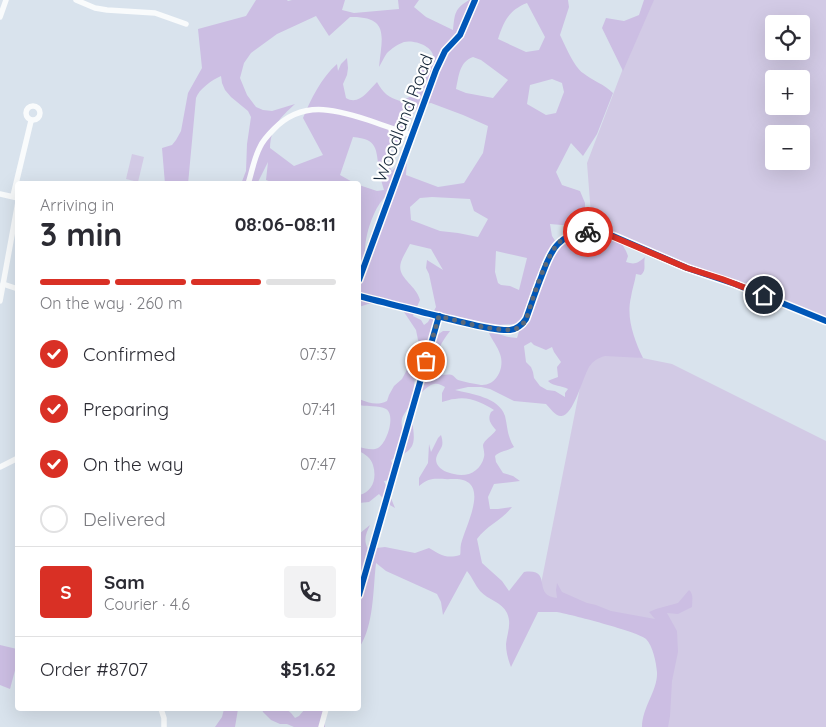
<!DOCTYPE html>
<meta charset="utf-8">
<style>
:root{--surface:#fff;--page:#f2f2f3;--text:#2b2b33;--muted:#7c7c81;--line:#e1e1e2;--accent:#d93025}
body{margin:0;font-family:Quicksand,sans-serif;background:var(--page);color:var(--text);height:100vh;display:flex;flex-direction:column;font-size:19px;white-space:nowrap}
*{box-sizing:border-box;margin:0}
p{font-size:16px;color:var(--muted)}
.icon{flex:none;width:28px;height:28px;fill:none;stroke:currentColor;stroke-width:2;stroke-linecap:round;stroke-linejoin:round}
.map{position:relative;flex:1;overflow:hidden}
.panel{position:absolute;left:15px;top:181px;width:346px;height:530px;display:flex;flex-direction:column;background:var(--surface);border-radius:5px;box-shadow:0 5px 20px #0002}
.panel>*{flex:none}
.controls{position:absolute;left:765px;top:15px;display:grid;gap:10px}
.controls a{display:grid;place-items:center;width:45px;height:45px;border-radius:5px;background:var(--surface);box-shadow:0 5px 20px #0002;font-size:25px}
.pin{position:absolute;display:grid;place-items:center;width:42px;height:42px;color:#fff;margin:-21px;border:2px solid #fff;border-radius:50%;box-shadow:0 1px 5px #0007}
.courier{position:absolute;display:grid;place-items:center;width:50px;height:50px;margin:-25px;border:4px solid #d93025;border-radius:50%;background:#fff;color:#222;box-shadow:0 1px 6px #0007}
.headline em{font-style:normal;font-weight:800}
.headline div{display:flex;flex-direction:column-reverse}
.headline{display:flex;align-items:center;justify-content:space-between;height:85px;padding:0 25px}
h1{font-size:32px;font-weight:800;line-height:38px}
.bar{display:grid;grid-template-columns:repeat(4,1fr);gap:8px 5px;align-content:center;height:60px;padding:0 25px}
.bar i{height:6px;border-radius:4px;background:var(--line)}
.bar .on{background:var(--accent)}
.bar p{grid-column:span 4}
.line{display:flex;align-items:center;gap:12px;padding:0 25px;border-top:1px solid var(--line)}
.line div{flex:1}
.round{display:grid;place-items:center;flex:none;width:52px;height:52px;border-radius:5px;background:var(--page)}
ol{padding:0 25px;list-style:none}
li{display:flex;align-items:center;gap:15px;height:55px}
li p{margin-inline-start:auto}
li .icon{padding:5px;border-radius:50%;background:var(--accent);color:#fff;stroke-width:4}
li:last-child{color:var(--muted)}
li i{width:28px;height:28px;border:2px solid var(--line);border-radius:50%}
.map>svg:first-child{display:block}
.green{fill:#d2cae5;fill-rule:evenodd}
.forest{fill:#ccbee3;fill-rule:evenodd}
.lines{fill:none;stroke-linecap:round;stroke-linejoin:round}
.street{stroke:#f9fbfc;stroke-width:5.5}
.cycleway-casing{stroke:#fff;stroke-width:9}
.cycleway{stroke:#0057b8;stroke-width:6}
.done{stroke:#5b6979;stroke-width:5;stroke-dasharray:0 9}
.route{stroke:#d93025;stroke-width:6}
.labels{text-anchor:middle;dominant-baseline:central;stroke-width:4.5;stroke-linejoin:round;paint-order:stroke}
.street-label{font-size:18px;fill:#17283a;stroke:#fff}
</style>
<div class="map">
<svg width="826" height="727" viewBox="0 0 826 727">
<rect width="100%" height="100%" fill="#d9e3ed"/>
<g class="green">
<path d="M649,0H826V319L592,228L587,163ZM774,24H801V51H774ZM774,79H801V106H774ZM774,134H801V161H774Z"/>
<path d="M132,154L144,157L138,182L126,179Z"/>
<path d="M588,347L672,364L826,441V727H654L668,631L537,604Z"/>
</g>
<g class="forest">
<path d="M256,0H287L288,1L292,0H345L342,10L354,13L399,9L398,0H419L414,7L426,17L453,30C455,14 454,9 469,0H568L569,7L560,35C565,45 574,67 583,73C593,81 604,84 613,93L597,134L583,156L571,143L556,172L562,185L580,191L585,203V227L550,224L552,236L558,245L586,234H593L615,239L622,244L626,251L628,256L626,262C635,265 638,263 645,257C643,264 647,270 641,275L636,274C635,282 632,289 631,297C626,318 634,339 643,358L605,356C598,358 593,361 589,367C583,377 573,417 561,416C555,416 550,408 546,404L514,401L490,389L481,387H468L455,390C471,394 499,397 505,416C508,429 507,435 514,447C508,451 500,451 495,456L496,462L503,473L513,476L520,481L494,484L488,497L490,509H498L512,507C502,520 486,526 477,539L482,563L502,581L509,591L524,572C554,568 531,596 557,598L556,590L557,583L562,592L587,603L596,605L611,611L655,619L649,612L656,609L678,603L689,590C694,594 692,601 692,607L678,614L667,613L677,631L678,652L672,681L670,716L668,727H642C642,707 658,690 657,672C656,662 653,646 646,639C639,632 569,614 557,612C551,612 544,612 538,612L511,667C508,659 506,652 506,644C507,633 512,624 507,613C502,602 488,600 480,591C475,585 472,577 467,571L443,615L441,602L437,594L386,571L376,563C373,589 374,626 359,648V534L370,525C366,534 363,539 368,549L385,547L415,553L429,548C441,555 446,559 460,555C461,552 460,548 461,544C466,524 493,477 452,479C438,480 432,475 419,486V478L428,463L429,444L431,452L438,438L441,435C442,438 443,442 442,446C439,453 434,457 437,464C440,470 448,473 454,474C467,478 481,471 484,457C485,453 483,448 483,445C484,440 493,435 496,430C491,424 487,420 491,412L494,410C483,403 469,396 455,399C450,399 447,401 442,402V393L445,387C441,385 438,383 434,384C425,385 404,411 402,419C401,423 402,427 403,431L412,420C416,446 415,450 391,460L397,479L384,481L395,508L388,504L379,494L369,502L359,503V495C373,492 377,478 373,465C371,458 365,454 359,451V447C365,448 372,451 378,448C387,443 396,415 386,409C379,405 367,407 359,405V399C369,403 377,406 387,401L389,395L394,386L402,379L410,364L416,357L420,350L416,330L398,303L368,304L359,307V185L377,191L384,190C382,183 380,177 379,170C376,149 378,139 353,137L340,175L356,184H276L266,180L268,162L257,184H241L246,171L247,144L251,117L248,111L231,97L225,90L222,83L221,76C212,80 199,89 196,98L188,184H165L162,148L172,145L176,140L181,131L188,93L202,68L198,29L246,16ZM527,3L545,37L539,50L526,52L498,39C504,21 509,10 527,3ZM316,16L329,36L350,17C390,16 382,37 379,67C382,62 384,57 387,53C391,49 398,44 404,42C416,39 441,49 431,64C429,67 424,69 420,70C423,88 416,96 400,101C388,97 383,93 377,82C369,90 359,106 346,98L343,84L347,75L348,68L347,58L341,64L338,71L337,64C321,78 311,99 303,118L323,155L294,166L270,148C271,126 280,118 295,104L272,111L263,110L256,107L247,95L240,78L244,63L251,53L277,34ZM473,57L481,60L508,80L493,98L466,93L456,89C459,76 459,62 473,57ZM552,79L562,83L564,92L556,113L546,115L527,104L530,85ZM431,103L463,115L488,126L483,153L464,183L438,187L406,175L407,159L413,143L398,164L392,171L387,163L386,154L399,146L401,141L402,135L414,112L420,105ZM432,197L470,199L474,211L488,219L478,237L458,233L440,231L411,220L410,207L420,198ZM384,198C386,219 381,237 365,252C365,235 373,210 384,198ZM410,244L431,249L443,270L427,260L426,268L429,274L436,307L428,322L424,325L421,320L413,316L420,300C416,284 396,278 401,262C403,256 407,250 410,244ZM550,248L549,265L535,288C538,274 541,259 550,248ZM496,251L527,258L519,290L510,286L501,285L498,283L495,272ZM439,314L496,325L518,324L523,319L517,338C507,338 499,333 489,333C492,340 498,347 500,354C505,367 497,386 481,385C475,384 465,382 458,380C456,379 454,376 452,375C444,373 437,379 432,368C436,354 441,342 450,331H443L437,335L433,325ZM531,342L534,345L546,350L552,347L554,352L561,362L557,367L558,377L550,380L548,381C554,387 561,385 568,389L565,393V397L555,391L547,390L540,386L534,378L533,372L531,367L526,362L524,346ZM425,358L429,369L424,379L413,394L415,377Z"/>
<path d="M644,0H654L623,71L602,28L606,18L624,21L639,15Z"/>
<path d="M0,645L17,649V663L10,689L0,685Z"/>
<path d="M224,709H238L235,727H215L222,717Z"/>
<path d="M262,709H286L291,713L295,718L299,716L305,709H323L325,727H294L287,724H280L271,720L263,712Z"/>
</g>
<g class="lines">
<g class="street">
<path d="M76,0L95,8L107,10L155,13L186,24"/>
<path d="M0,17L6,0"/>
<circle cx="33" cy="113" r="7"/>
<path d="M248,184C252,172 254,158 260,147C263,140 269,134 274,129C302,100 334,109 368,120C382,125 397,130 412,135"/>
<path d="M0,194L18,198"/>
<path d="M13,196L31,121"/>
<path d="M359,280L436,70L445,51L460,35L475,0"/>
<path d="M3,284L18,289"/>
<path d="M359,296C389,304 419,311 449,319C467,323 493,331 510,330C517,329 522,325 526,319C531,305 536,290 542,275C546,265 550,252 558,244C571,230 597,230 613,236L687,268L735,284L826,321"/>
<path d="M0,301L18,202"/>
<path d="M0,467L18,458"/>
<path d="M359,595L439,316"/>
<path d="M161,709L164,718V727"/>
<path d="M321,727L326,709"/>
</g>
<g class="cycleway-casing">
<g id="cycleway">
<path d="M359,280L436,70L445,51L460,35L475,0"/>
<path d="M359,296C389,304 419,311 449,319C467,323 493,331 510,330C517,329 522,325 526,319C531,305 536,290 542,275C546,265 550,252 558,244C571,230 597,230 613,236L687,268L735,284L826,321"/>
<path d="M359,595L439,316"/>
</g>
</g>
<use href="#cycleway" class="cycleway"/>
</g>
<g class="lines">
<path class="done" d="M426,361L439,316C455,320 504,335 518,328C521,326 524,323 526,320C532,301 547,250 562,240C569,235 580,233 588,232"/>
<path class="route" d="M588,232L604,233L687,268L722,279L764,295"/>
</g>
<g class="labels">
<g class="street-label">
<text transform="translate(403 118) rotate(-69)">Woodland Road</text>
</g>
</g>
</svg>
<div class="controls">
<a><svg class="icon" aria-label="locate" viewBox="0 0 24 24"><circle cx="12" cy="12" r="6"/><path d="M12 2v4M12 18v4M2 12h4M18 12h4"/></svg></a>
<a>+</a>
<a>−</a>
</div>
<div class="pin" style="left:426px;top:361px;background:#ea580c"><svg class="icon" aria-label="bag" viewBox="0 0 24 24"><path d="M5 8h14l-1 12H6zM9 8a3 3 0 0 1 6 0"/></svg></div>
<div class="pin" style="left:764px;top:295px;background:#1f2937"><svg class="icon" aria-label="home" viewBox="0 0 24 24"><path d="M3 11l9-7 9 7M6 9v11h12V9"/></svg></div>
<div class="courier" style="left:588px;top:232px"><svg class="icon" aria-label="bike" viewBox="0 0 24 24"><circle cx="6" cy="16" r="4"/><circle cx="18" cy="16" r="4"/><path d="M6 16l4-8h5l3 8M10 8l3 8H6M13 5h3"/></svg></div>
<section class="panel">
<div class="headline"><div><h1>3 min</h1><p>Arriving in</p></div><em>08:06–08:11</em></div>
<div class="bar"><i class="on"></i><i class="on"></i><i class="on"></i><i></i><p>On the way · 260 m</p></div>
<ol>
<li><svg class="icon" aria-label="check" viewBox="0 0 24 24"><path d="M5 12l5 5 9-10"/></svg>Confirmed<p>07:37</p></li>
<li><svg class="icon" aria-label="check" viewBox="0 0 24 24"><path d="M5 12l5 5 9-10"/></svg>Preparing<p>07:41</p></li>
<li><svg class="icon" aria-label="check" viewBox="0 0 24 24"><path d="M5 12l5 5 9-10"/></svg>On the way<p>07:47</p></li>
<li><i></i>Delivered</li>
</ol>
<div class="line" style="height:90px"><b class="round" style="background:var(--accent);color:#fff">S</b><div><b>Sam</b><p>Courier · 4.6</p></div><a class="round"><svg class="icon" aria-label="phone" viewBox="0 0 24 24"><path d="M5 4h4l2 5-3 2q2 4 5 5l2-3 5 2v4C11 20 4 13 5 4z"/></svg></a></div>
<div class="line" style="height:65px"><div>Order #8707</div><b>$51.62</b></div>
</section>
</div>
